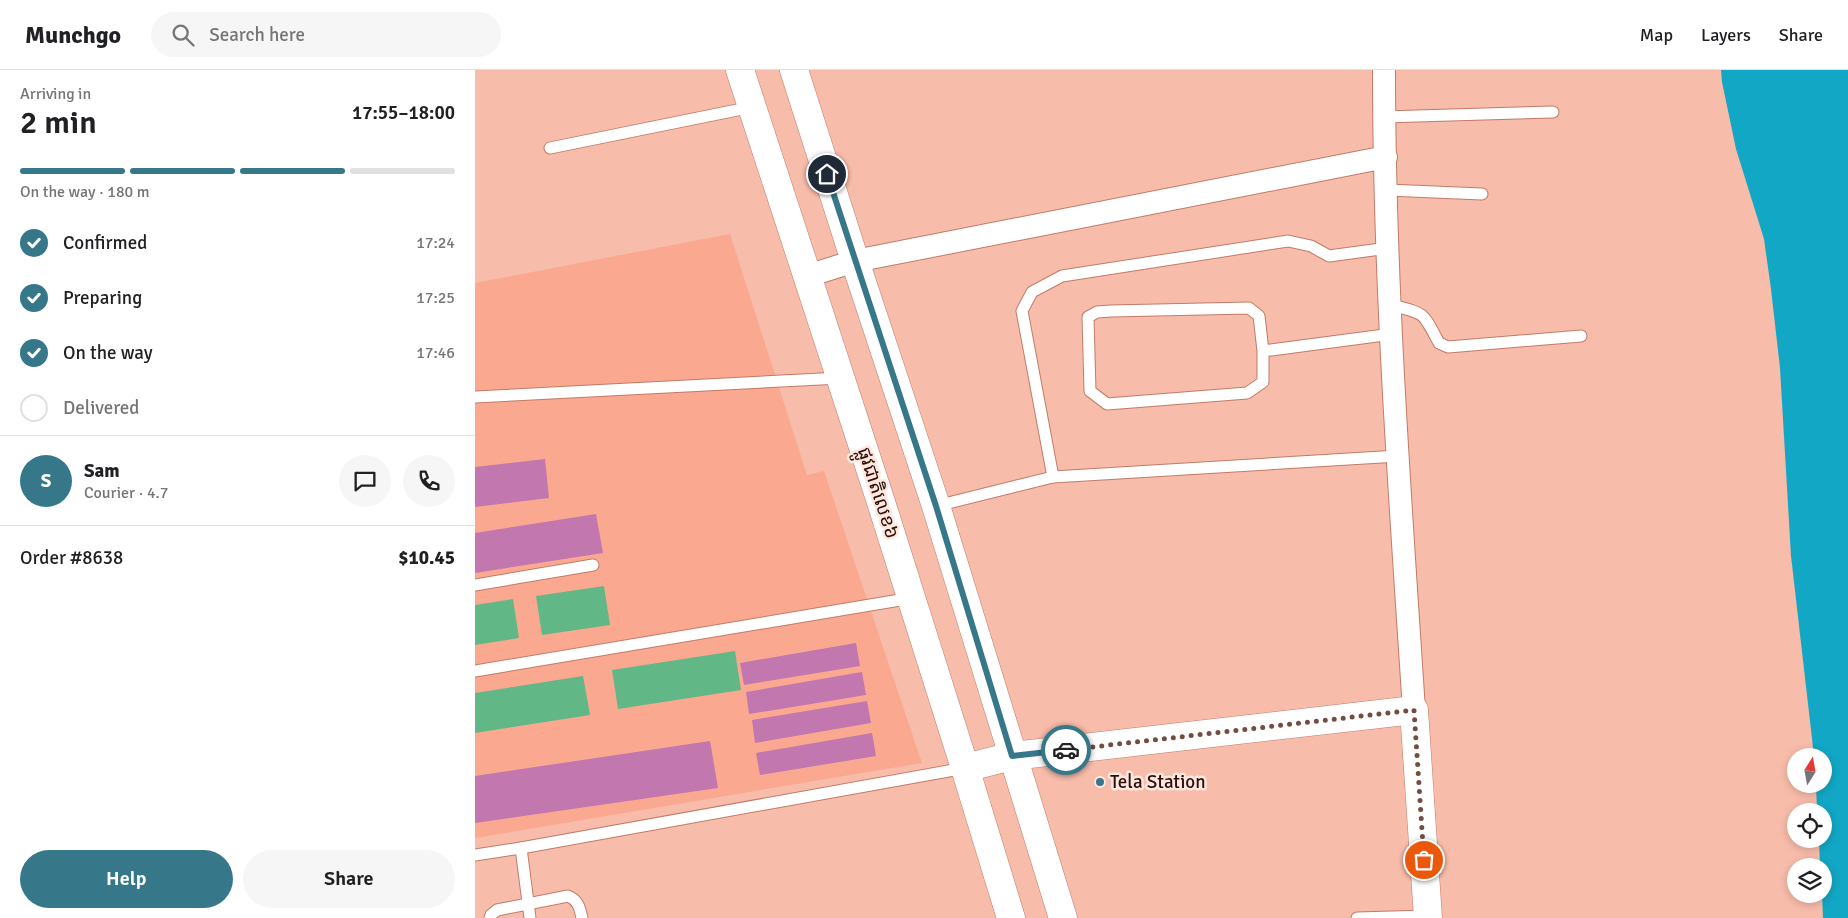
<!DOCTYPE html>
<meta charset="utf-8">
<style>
:root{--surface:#fff;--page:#f6f6f6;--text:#202124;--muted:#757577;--line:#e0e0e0;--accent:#367889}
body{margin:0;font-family:Signika,"Noto Sans Khmer",sans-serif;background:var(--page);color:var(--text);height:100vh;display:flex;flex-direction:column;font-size:19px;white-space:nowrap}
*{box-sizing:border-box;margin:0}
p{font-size:16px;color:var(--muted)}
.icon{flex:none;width:28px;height:28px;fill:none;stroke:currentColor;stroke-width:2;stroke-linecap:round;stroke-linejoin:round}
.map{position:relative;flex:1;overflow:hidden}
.panel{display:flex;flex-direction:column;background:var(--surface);width:475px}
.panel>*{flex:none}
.needle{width:32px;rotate:11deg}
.tools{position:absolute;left:1312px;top:678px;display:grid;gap:10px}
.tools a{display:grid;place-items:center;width:45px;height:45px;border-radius:50%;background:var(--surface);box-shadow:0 2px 8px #0003;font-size:25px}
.pin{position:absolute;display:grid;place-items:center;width:42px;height:42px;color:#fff;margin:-21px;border:2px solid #fff;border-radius:50%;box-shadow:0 1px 5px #0007}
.courier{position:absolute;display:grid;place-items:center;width:50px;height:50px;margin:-25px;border:4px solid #367889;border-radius:50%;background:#fff;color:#222;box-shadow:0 1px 6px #0007}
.head em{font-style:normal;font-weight:600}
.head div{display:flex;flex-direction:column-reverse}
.head{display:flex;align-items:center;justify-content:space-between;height:85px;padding:0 20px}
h1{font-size:32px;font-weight:600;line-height:38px}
.bar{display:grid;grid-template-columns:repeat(4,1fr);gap:8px 5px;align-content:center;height:60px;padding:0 20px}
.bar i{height:6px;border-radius:4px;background:var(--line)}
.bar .selected{background:var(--accent)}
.bar p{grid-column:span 4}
.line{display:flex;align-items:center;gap:12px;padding:0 20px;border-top:1px solid var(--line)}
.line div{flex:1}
.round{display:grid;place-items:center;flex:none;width:52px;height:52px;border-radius:26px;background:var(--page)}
ol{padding:0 20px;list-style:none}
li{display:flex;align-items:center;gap:15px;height:55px}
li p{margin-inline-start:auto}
li .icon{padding:5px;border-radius:50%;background:var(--accent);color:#fff;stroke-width:4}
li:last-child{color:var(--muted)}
li i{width:28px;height:28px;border:2px solid var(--line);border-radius:50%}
.primary-button{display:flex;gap:10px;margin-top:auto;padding:10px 20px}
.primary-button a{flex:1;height:58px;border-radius:30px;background:var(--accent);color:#fff;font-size:20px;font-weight:600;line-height:58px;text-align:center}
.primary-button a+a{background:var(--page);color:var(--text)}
header{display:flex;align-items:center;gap:30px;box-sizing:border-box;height:70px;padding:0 25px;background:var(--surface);border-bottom:1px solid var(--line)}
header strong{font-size:24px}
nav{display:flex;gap:28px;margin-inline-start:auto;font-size:18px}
.search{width:350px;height:45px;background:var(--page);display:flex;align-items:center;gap:12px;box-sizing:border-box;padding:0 18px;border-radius:28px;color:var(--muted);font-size:19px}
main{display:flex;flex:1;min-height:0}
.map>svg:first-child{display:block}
.built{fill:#fba890}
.green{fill:#61b886}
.water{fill:#12a7c5}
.building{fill:#c277af}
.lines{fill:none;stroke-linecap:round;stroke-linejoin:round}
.lane-casing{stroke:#c27b67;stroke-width:13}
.street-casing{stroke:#c27b67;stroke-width:24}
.secondary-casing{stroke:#c27b67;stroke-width:29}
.highway-casing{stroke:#c27b67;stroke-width:29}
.lane{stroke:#fff;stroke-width:11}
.street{stroke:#fff;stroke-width:22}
.secondary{stroke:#fff;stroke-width:28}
.highway{stroke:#fff;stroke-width:28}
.done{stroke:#734d41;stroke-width:5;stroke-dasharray:0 9}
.route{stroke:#367889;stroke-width:6}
.poi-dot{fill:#367889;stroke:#ffe7e0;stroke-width:2}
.labels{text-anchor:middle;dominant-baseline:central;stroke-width:5;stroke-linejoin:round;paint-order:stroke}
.street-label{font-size:19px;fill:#2b1109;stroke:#ffe7e0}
.poi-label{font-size:19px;fill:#2b1109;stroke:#ffe7e0;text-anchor:start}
</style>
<header>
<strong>Munchgo</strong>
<div class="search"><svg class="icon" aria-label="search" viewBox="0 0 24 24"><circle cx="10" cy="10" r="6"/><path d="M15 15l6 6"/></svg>Search here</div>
<nav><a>Map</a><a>Layers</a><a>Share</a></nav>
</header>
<main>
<section class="panel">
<div class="head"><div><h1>2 min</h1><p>Arriving in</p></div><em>17:55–18:00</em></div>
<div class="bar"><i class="selected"></i><i class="selected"></i><i class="selected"></i><i></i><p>On the way · 180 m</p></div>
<ol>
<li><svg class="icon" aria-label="check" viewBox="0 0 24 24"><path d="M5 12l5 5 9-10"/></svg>Confirmed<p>17:24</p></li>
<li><svg class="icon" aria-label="check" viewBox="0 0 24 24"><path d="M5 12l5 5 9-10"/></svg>Preparing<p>17:25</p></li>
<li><svg class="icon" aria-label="check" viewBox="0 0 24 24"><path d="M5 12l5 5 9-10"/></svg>On the way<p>17:46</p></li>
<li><i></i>Delivered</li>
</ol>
<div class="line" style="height:90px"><b class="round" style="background:var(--accent);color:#fff">S</b><div><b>Sam</b><p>Courier · 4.7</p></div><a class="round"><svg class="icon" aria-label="chat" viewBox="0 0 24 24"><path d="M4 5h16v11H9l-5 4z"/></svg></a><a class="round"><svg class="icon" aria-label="phone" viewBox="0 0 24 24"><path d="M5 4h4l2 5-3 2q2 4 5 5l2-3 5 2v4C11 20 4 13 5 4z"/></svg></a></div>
<div class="line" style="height:65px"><div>Order #8638</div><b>$10.45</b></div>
<div class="primary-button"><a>Help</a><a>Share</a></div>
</section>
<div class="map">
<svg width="1373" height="848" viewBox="0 0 1373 848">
<rect width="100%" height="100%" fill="#f8bcaa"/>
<path class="built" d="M255,164L332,405L349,401L447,693L0,768V213Z"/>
<g class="green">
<path d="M129,516L135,555L67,565L61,526Z"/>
<path d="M38,529L44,568L0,575V535Z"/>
<path d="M260,581L266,620L143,639L137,600Z"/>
<path d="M108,606L115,645L0,663V623Z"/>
</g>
<path class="water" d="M1246,0H1373V848H1348L1347,824H1349V796H1345L1344,769H1349V741H1342L1341,714H1349V686H1339L1316,486L1305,298L1296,219L1289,169L1261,79L1247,12Z"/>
<g class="building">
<path d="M70,389L74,428L0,437V397Z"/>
<path d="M121,444L128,483L0,503V463Z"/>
<path d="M381,573L385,596L269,615L265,593Z"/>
<path d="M387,602L391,625L274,644L271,622Z"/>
<path d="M392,631L396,653L280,673L277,650Z"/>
<path d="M397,663L401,686L285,705L281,683Z"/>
<path d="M235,671L243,718L0,753V706Z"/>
</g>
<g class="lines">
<g class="lane-casing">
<g id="lane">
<path d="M909,47L1078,42"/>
<path d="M75,78L277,37"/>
<path d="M912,120L1007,124"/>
<path d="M916,235C951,244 947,241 964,273L973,277L1106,266"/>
<path d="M788,281L784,246L774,238L636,241L622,242L613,247L615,321L632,334L772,323L788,312V281L917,264"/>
<path d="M0,327L365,308"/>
<path d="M578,407L547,241L557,222L587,206L813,171L836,176L854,186L913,178"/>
<path d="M461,436L578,407L923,386"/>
<path d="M0,515L118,495"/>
<path d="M0,601L437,528"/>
<path d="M46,778L55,848"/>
<path d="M0,785L46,778L490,698"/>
<path d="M15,848L16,845L22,840L93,826C103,830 105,838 107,848"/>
<path d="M882,848L953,846"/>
</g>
</g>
<g class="street-casing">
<g id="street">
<path d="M909,0C909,213 925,427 939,640"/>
<path d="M332,206L380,191L911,87"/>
</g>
</g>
<g class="secondary-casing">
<path id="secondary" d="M490,698L537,686L939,640L953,848"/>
</g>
<g class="highway-casing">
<g id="highway">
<path d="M265,0L405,429L490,698L536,848"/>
<path d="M319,0L380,191L461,436L588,848"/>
</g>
</g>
<use href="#lane" class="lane"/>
<use href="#street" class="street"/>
<use href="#secondary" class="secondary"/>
<use href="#highway" class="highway"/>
</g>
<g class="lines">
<path class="done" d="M591,680L939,640L949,790"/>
<path class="route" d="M352,104L461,436L537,686L591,680"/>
</g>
<circle class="poi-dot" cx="625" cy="712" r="5"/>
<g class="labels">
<g class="street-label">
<text transform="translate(403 423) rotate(72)">ផ្លូវជាតិលេខ៦</text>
</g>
<g class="poi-label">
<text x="635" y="712">Tela Station</text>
</g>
</g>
</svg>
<div class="tools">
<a><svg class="needle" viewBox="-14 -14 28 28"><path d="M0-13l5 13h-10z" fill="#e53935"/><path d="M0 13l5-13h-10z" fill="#757577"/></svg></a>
<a><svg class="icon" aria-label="locate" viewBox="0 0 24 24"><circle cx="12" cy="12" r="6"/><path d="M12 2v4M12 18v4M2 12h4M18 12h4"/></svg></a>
<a><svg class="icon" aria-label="layers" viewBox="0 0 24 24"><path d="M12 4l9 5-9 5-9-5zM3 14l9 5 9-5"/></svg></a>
</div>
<div class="pin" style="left:949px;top:790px;background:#ea580c"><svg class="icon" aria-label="bag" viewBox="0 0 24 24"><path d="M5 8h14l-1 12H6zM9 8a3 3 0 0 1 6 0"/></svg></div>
<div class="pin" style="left:352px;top:104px;background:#1f2937"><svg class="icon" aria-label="home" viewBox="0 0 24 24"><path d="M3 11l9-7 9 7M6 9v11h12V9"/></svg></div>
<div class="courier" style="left:591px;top:680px"><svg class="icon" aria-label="car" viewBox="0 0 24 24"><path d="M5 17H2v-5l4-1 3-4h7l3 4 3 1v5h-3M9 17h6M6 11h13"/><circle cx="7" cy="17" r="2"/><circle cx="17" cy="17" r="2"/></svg></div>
</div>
</main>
